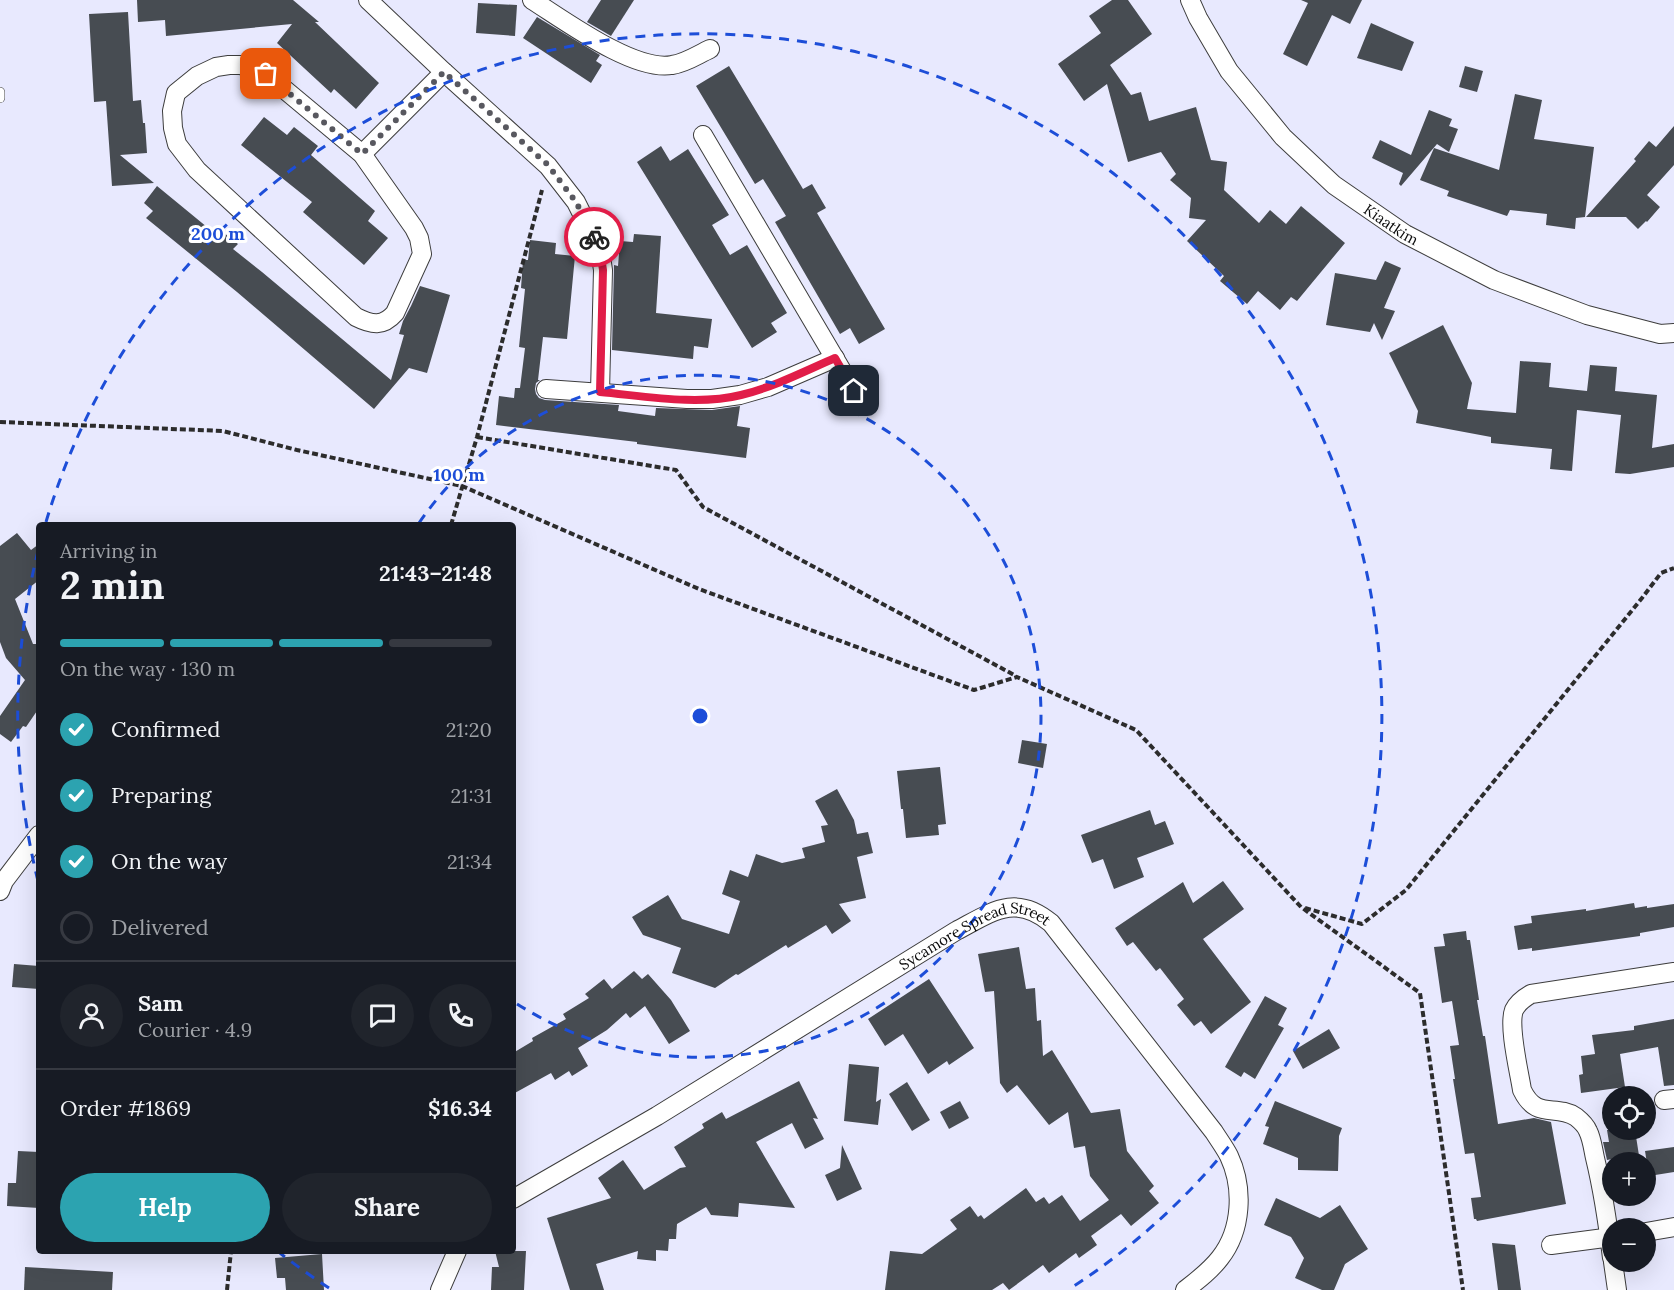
<!DOCTYPE html>
<meta charset="utf-8">
<style>
:root{--surface:#171b24;--page:#20242c;--text:#f1f3f6;--muted:#9ea1a6;--line:#363941;--accent:#2ca3b0}
body{margin:0;font-family:Lora,serif;background:var(--page);color:var(--text);height:100vh;display:flex;flex-direction:column;font-size:22px;white-space:nowrap}
*{box-sizing:border-box;margin:0}
p{font-size:20px;color:var(--muted)}
.icon{flex:none;width:33px;height:33px;fill:none;stroke:currentColor;stroke-width:2;stroke-linecap:round;stroke-linejoin:round}
.map{position:relative;flex:1;overflow:hidden}
.drawer{position:absolute;left:36px;top:522px;width:480px;height:732px;display:flex;flex-direction:column;background:var(--surface);border-radius:6px;box-shadow:0 6px 24px #0002}
.drawer>*{flex:none}
.tools{position:absolute;left:1602px;top:1086px;display:grid;gap:12px}
.tools a{display:grid;place-items:center;width:54px;height:54px;border-radius:50%;background:var(--surface);box-shadow:0 6px 24px #0002;font-size:30px}
.pin{position:absolute;display:grid;place-items:center;width:51px;height:51px;color:#fff;margin:-26px;border-radius:12px;box-shadow:0 3px 9px #0006}
.courier{position:absolute;display:grid;place-items:center;width:60px;height:60px;margin:-30px;border:4px solid #e11d48;border-radius:50%;background:#fff;color:#222;box-shadow:0 2px 8px #0007}
.overview em{font-style:normal;font-weight:700}
.overview div{display:flex;flex-direction:column-reverse}
.overview{display:flex;align-items:center;justify-content:space-between;height:102px;padding:0 24px}
h1{font-size:39px;font-weight:700;line-height:45px}
.bar{display:grid;grid-template-columns:repeat(4,1fr);gap:9px 6px;align-content:center;height:72px;padding:0 24px}
.bar i{height:8px;border-radius:4px;background:var(--line)}
.bar .active{background:var(--accent)}
.bar p{grid-column:span 4}
.line{display:flex;align-items:center;gap:15px;padding:0 24px;border-top:2px solid var(--line)}
.line div{flex:1}
.round{display:grid;place-items:center;flex:none;width:63px;height:63px;border-radius:32px;background:var(--page)}
ol{padding:0 24px;list-style:none}
li{display:flex;align-items:center;gap:18px;height:66px}
li p{margin-inline-start:auto}
li .icon{padding:6px;border-radius:50%;background:var(--accent);color:#fff;stroke-width:4}
li:last-child{color:var(--muted)}
li i{width:33px;height:33px;border:3px solid var(--line);border-radius:50%}
.action{display:flex;gap:12px;margin-top:auto;padding:12px 24px}
.action a{flex:1;height:69px;border-radius:36px;background:var(--accent);color:#fff;font-size:24px;font-weight:700;line-height:69px;text-align:center}
.action a+a{background:var(--page);color:var(--text)}
.map>svg:first-child{display:block}
.building{fill:#474c52}
.lines{fill:none;stroke-linecap:round;stroke-linejoin:round}
.lane-casing{stroke:#3d3d3d;stroke-width:10}
.street-casing{stroke:#3d3d3d;stroke-width:20}
.path{stroke:#2c2c2c;stroke-width:4;stroke-dasharray:6 3;stroke-linecap:butt}
.lane{stroke:#fff;stroke-width:9}
.street{stroke:#fff;stroke-width:18}
.done{stroke:#58585f;stroke-width:6;stroke-dasharray:0 10.8}
.route{stroke:#e11d48;stroke-width:8}
.ring{fill:none;stroke:#1d4ed8;stroke-width:3;stroke-dasharray:10 8}
.labels{text-anchor:middle;dominant-baseline:central;stroke-width:6;stroke-linejoin:round;paint-order:stroke}
.street-label{font-size:15px;fill:#0a0a0a;stroke:#fff}
.centre{fill:#1d4ed8;stroke:#fff;stroke-width:3}
.ring-label{font-size:18px;text-anchor:middle;font-weight:bold;fill:#1d4ed8;stroke:#fff;stroke-width:6;stroke-linejoin:round;paint-order:stroke}
</style>
<div class="map">
<svg width="1674" height="1290" viewBox="0 0 1674 1290">
<rect width="100%" height="100%" fill="#e8e9fe"/>
<g class="building">
<path d="M137,0H293L319,22H315L379,83L356,109L334,89L331,93L277,43L292,24L166,36L165,20L138,22Z"/>
<path d="M601,0H634L611,36L587,22Z"/>
<path d="M1112,0H1128L1152,34L1110,65L1131,95L1141,92L1149,121L1196,107L1211,160L1227,162L1224,190L1259,223L1270,210L1286,224L1301,206L1345,243L1297,301L1291,297L1280,310L1258,291L1247,304L1220,281L1224,276L1187,241L1206,220L1189,218L1191,198L1170,180L1176,174L1161,152L1128,162L1107,84L1084,101L1058,64L1101,33L1089,16Z"/>
<path d="M1301,0H1362L1350,24L1332,15L1307,66L1283,54L1308,3Z"/>
<path d="M478,3L517,5L515,36L476,33Z"/>
<path d="M128,12L133,101L141,100L143,123H145L147,153L120,155L154,183L112,186L106,101L94,102L89,14Z"/>
<path d="M537,17L600,55L596,61L602,65L591,83L523,38Z"/>
<path d="M1371,23L1414,42L1402,71L1357,58Z"/>
<path d="M729,66L803,189L812,184L826,208L817,213L885,329L859,344L850,328L840,334L775,222L786,216L763,179L755,184L696,86Z"/>
<path d="M1465,66L1483,71L1477,92L1459,87Z"/>
<path d="M1515,94L1542,100L1534,139L1594,147L1585,217L1576,218L1575,229L1546,225L1547,214L1510,210L1507,216L1447,196L1449,191L1420,180L1434,148L1499,170Z"/>
<path d="M1429,110L1452,119L1449,126L1458,129L1449,152L1437,144L1401,186L1399,184L1403,173L1372,158L1380,140L1411,155Z"/>
<path d="M264,117L287,135L294,127L318,146L311,155L375,211L368,221L388,238L364,265L303,212L312,202L241,145Z"/>
<path d="M1674,126V165L1647,195L1660,207L1647,222L1646,221L1638,229L1626,217H1586L1636,161L1634,159L1649,141L1656,147Z"/>
<path d="M661,146L670,161L688,149L729,215L712,225L730,255L747,245L787,313L771,323L777,332L752,348L637,162Z"/>
<path d="M157,186L213,232L217,227L238,244L233,249L262,272L391,380L404,335L399,334L403,321L411,306L420,286L450,295L427,373L409,368L374,409L237,292L146,218L153,211L144,203Z"/>
<path d="M634,234L661,236L656,313L712,319L708,348L694,346L693,359L612,350L614,265L618,266L620,241L633,242Z"/>
<path d="M530,240L556,243L555,254L575,256L567,339L543,337L538,380H540L536,383L535,389L536,394L539,398L545,400L619,405L618,411L655,416L656,408L712,410L740,406L737,426L750,428L746,458L637,444V442L496,425L499,396L514,398L515,388H520L525,348L519,347L525,289L521,288L523,260H528Z"/>
<path d="M1385,261L1401,268L1384,308L1395,311L1382,340L1374,323L1370,332L1326,325L1335,273L1376,280Z"/>
<path d="M1443,325L1472,383L1467,409L1516,413L1520,361L1551,363L1549,387L1587,391L1590,365L1617,367L1615,391L1657,395L1652,448L1674,444V467L1630,474L1615,473L1621,415L1577,410L1572,471L1550,469L1552,449L1491,443V437L1416,423L1418,411L1389,353Z"/>
<path d="M17,533L31,550L39,544V580L15,599L33,644H39V708L26,727L23,726L11,742L0,734V716L25,680L6,658L0,642V546Z"/>
<path d="M1022,740L1047,744L1043,768L1018,763Z"/>
<path d="M940,767L946,824L938,825L939,835L906,838L903,809H901L897,771Z"/>
<path d="M837,789L854,820L857,834L868,832L873,853L857,857L866,898L839,904L851,921L832,934L826,925L788,948L786,945L738,975L736,974L715,988L672,973L681,948L643,935L632,917L668,895L682,919L729,934L740,901L722,894L730,870L748,877L756,854L782,863L805,858L802,848L825,842L821,826L828,825L815,801Z"/>
<path d="M1150,810L1155,825L1165,821L1174,844L1137,858L1144,877L1114,889L1103,859L1092,863L1081,835Z"/>
<path d="M1223,881L1244,909L1203,939L1251,1002L1211,1034L1201,1021L1194,1026L1177,1005L1184,999L1160,968L1156,971L1133,942L1127,946L1115,928L1183,882L1193,903Z"/>
<path d="M1634,903L1635,908L1647,906V908L1674,904V927L1640,933V936L1532,951V948L1518,950L1514,926L1532,923L1531,916L1586,909V911Z"/>
<path d="M1466,931L1467,940H1470L1479,1000H1477L1483,1036H1485L1498,1124L1534,1118L1551,1122L1566,1204L1477,1221L1476,1219H1474L1471,1198L1481,1197L1474,1153L1465,1154L1453,1079H1455L1450,1046L1459,1045L1452,1001L1442,1003L1434,947L1445,946L1443,934Z"/>
<path d="M1019,947L1026,989L1035,988L1037,1021L1041,1020L1043,1056L1052,1050L1091,1113L1120,1109L1127,1151L1154,1186L1149,1191L1159,1203L1131,1226L1121,1214L1091,1236L1097,1245L1079,1258L1076,1253L1049,1273L1043,1265L1009,1290L1003,1283L992,1290H885L890,1251L922,1254L957,1229L950,1220L970,1206L978,1217L981,1215L984,1219L1026,1188L1036,1202L1044,1197L1049,1204L1062,1195L1080,1221L1109,1200L1090,1176L1085,1146L1074,1148L1068,1112L1049,1125L1017,1085L1007,1093L1000,1083L994,991L985,992L978,954Z"/>
<path d="M14,964L39,966V989L12,987Z"/>
<path d="M634,971L642,979L648,974L671,1000L690,1031L669,1044L645,1006L630,1018L626,1013L607,1030L578,1048L588,1066L572,1076L569,1071L555,1080L551,1073L513,1094V1053L533,1041L532,1038L566,1019L563,1014L589,998L585,994L604,979L612,989Z"/>
<path d="M929,979L974,1048L949,1065L947,1061L928,1074L903,1034L885,1046L868,1019Z"/>
<path d="M1265,996L1287,1008L1278,1025L1284,1028L1255,1079L1244,1072L1241,1077L1225,1067Z"/>
<path d="M1674,1019V1085L1664,1086L1658,1047L1620,1054L1625,1087L1581,1093L1579,1075L1583,1074L1581,1056L1595,1054L1592,1035L1634,1030V1026Z"/>
<path d="M1329,1029L1340,1048L1303,1069L1293,1051Z"/>
<path d="M849,1064L879,1067L876,1102L881,1099L878,1125L844,1121Z"/>
<path d="M799,1081L818,1119L813,1118L824,1139L805,1149L792,1123L756,1142L795,1208L739,1203L738,1217L711,1215L706,1207L677,1224L676,1239H669L668,1251L656,1250V1261L637,1259L638,1251L596,1264L604,1290H570L547,1218L611,1198L598,1178L623,1160L644,1190L680,1168L686,1167L674,1147L704,1128L702,1124L722,1112L726,1119Z"/>
<path d="M907,1082L930,1120L912,1131L889,1094Z"/>
<path d="M960,1101L969,1118L949,1129L940,1112Z"/>
<path d="M1275,1101L1342,1128L1339,1136L1338,1171L1298,1170V1158L1263,1144L1269,1127L1265,1126Z"/>
<path d="M1607,1130H1635L1640,1162H1612V1159L1607,1160L1603,1142H1609Z"/>
<path d="M842,1145L862,1189L837,1201L825,1175L840,1168Z"/>
<path d="M1674,1147V1172L1649,1176L1645,1151Z"/>
<path d="M18,1151L39,1152V1208L7,1206L8,1183H16Z"/>
<path d="M1276,1198L1320,1218L1340,1205L1368,1249L1345,1264L1334,1290H1322L1295,1278L1304,1258L1291,1237L1264,1225Z"/>
<path d="M1492,1243L1515,1245L1521,1290H1498Z"/>
<path d="M495,1251H526L524,1290H491L492,1267H499Z"/>
<path d="M322,1254L324,1290H286L285,1278H277L275,1258Z"/>
<path d="M25,1267L113,1272L112,1290H24Z"/>
</g>
<g class="lines">
<g class="lane-casing">
<path id="lane" d="M0,92V98"/>
</g>
<g class="street-casing">
<g id="street">
<path d="M368,0L444,72L548,166L576,202L600,250L603,270L600,392"/>
<path d="M532,0C564,20 634,72 672,65C686,63 697,55 710,49"/>
<path id="s1" d="M1190,0L1198,18L1229,71L1283,137L1334,185L1405,234L1494,280L1587,315L1660,334L1674,333"/>
<path d="M229,65H241L266,74L362,154L414,228L419,238L422,254L395,313C383,327 372,325 356,317L197,170L177,144L173,128L172,111L176,93L197,76L216,67Z"/>
<path d="M703,135L854,391"/>
<path d="M362,154L444,72"/>
<path d="M546,389L687,399H712L740,395L768,387L835,358"/>
<path d="M0,891L4,881L39,835"/>
<path d="M1664,1100L1674,1099"/>
<path id="s2" d="M513,1199L657,1116L956,931C992,912 1015,893 1051,923L1214,1132C1219,1140 1225,1148 1229,1156C1244,1188 1242,1230 1220,1258C1210,1271 1198,1280 1185,1290"/>
<path d="M1646,1232L1674,1227"/>
<path d="M1551,1245L1612,1237"/>
<path d="M1612,1258C1608,1225 1603,1191 1595,1158C1593,1149 1592,1139 1588,1131C1586,1126 1581,1121 1576,1117C1555,1103 1537,1121 1522,1090C1519,1071 1508,1026 1514,1010C1518,1002 1524,998 1531,994L1674,972"/>
<path d="M1613,1262L1617,1290"/>
<path d="M440,1290L457,1251"/>
</g>
</g>
<g class="path">
<path d="M0,422L223,431L297,450L462,486L699,589L974,690L1017,677L1136,730L1301,907L1420,993L1463,1290"/>
<path d="M477,437L676,470L703,507L1016,676"/>
<path d="M451,525L477,437L542,190"/>
<path d="M1305,908L1362,924L1406,890L1642,598L1661,573L1674,568"/>
<path d="M227,1290L231,1251"/>
</g>
<use href="#lane" class="lane"/>
<use href="#street" class="street"/>
</g>
<g class="lines">
<path class="done" d="M266,74L362,154L444,72L548,165L576,202L594,237"/>
<path class="route" d="M594,237L600,250L603,270L600,392C644,396 698,406 741,395C774,387 805,371 835,358L854,391"/>
</g>
<g class="ring">
<path d="M419 523A341 341 0 1 1 514 1002"/>
<path d="M329 1288A682 682 0 0 1 280 1253M38 881A682 682 0 0 1 38 551M46 522A682 682 0 1 1 1071 1288"/>
</g>
<g class="labels">
<g class="street-label">
<text stroke="none"><textPath href="#s1" startOffset="306">Kiaatkim</textPath></text>
<text stroke="none"><textPath href="#s2" startOffset="536">Sycamore Spread Street</textPath></text>
</g>
</g>
<circle cx="700" cy="716" r="9" class="centre"/>
<g class="ring-label">
<text x="218" y="240">200 m</text>
<text x="459" y="481">100 m</text>
</g>
</svg>
<div class="tools">
<a><svg class="icon" aria-label="locate" viewBox="0 0 24 24"><circle cx="12" cy="12" r="6"/><path d="M12 2v4M12 18v4M2 12h4M18 12h4"/></svg></a>
<a>+</a>
<a>−</a>
</div>
<div class="pin" style="left:266px;top:74px;background:#ea580c"><svg class="icon" aria-label="bag" viewBox="0 0 24 24"><path d="M5 8h14l-1 12H6zM9 8a3 3 0 0 1 6 0"/></svg></div>
<div class="pin" style="left:854px;top:391px;background:#1f2937"><svg class="icon" aria-label="home" viewBox="0 0 24 24"><path d="M3 11l9-7 9 7M6 9v11h12V9"/></svg></div>
<div class="courier" style="left:594px;top:237px"><svg class="icon" aria-label="bike" viewBox="0 0 24 24"><circle cx="6" cy="16" r="4"/><circle cx="18" cy="16" r="4"/><path d="M6 16l4-8h5l3 8M10 8l3 8H6M13 5h3"/></svg></div>
<section class="drawer">
<div class="overview"><div><h1>2 min</h1><p>Arriving in</p></div><em>21:43–21:48</em></div>
<div class="bar"><i class="active"></i><i class="active"></i><i class="active"></i><i></i><p>On the way · 130 m</p></div>
<ol>
<li><svg class="icon" aria-label="check" viewBox="0 0 24 24"><path d="M5 12l5 5 9-10"/></svg>Confirmed<p>21:20</p></li>
<li><svg class="icon" aria-label="check" viewBox="0 0 24 24"><path d="M5 12l5 5 9-10"/></svg>Preparing<p>21:31</p></li>
<li><svg class="icon" aria-label="check" viewBox="0 0 24 24"><path d="M5 12l5 5 9-10"/></svg>On the way<p>21:34</p></li>
<li><i></i>Delivered</li>
</ol>
<div class="line" style="height:108px"><a class="round"><svg class="icon" aria-label="person" viewBox="0 0 24 24"><circle cx="12" cy="8" r="4"/><path d="M4 21q1-7 8-7t8 7"/></svg></a><div><b>Sam</b><p>Courier · 4.9</p></div><a class="round"><svg class="icon" aria-label="chat" viewBox="0 0 24 24"><path d="M4 5h16v11H9l-5 4z"/></svg></a><a class="round"><svg class="icon" aria-label="phone" viewBox="0 0 24 24"><path d="M5 4h4l2 5-3 2q2 4 5 5l2-3 5 2v4C11 20 4 13 5 4z"/></svg></a></div>
<div class="line" style="height:78px"><div>Order #1869</div><b>$16.34</b></div>
<div class="action"><a>Help</a><a>Share</a></div>
</section>
</div>
